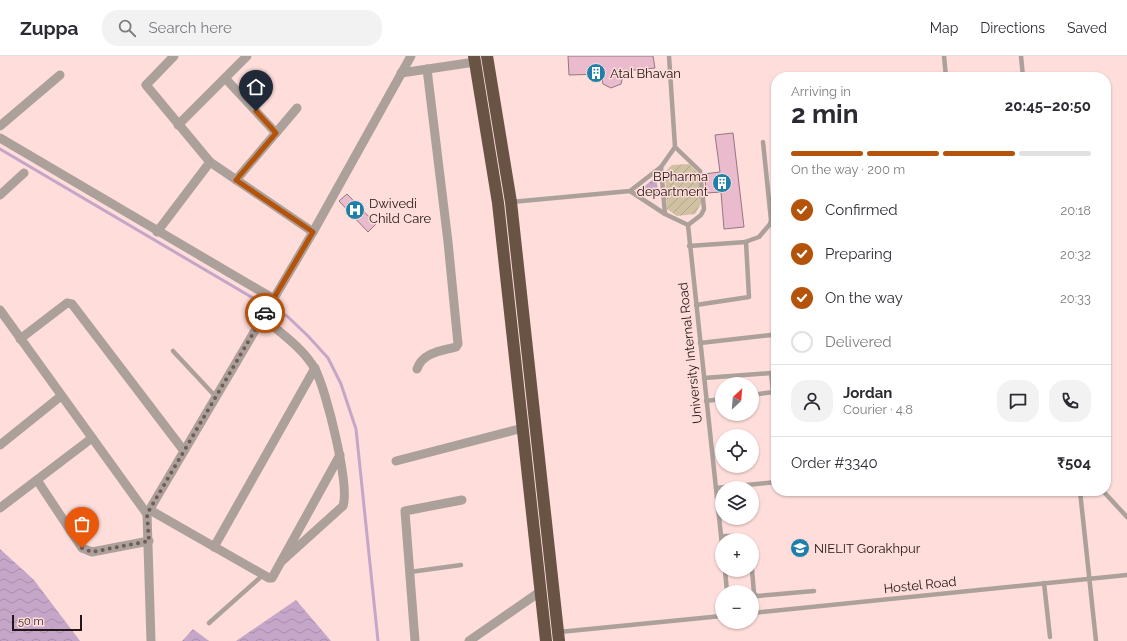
<!DOCTYPE html>
<meta charset="utf-8">
<style>
:root{--surface:#fff;--page:#f2f2f3;--text:#2b2b33;--muted:#7c7c81;--line:#e1e1e2;--accent:#b45309}
body{margin:0;font-family:Raleway,sans-serif;background:var(--page);color:var(--text);height:100vh;display:flex;flex-direction:column;font-size:15px;white-space:nowrap}
*{box-sizing:border-box;margin:0}
p{font-size:13px;color:var(--muted)}
.icon{flex:none;width:22px;height:22px;fill:none;stroke:currentColor;stroke-width:2;stroke-linecap:round;stroke-linejoin:round}
.map{position:relative;flex:1;overflow:hidden}
.details{position:absolute;left:771px;top:16px;width:340px;height:424px;display:flex;flex-direction:column;background:var(--surface);border-radius:16px;box-shadow:0 1px 3px #0004}
.details>*{flex:none}
.needle{width:26px;rotate:26deg}
.fabs{position:absolute;left:715px;top:321px;display:grid;gap:8px}
.fabs a{display:grid;place-items:center;width:44px;height:44px;border-radius:50%;background:var(--surface);box-shadow:0 1px 3px #0004;font-size:20px}
.scale{position:absolute;left:12px;bottom:10px;width:70px;box-sizing:border-box;padding-left:4px;border:2px solid #221716;border-top:0;font-size:11px;line-height:14px;white-space:nowrap;color:#221716;-webkit-text-stroke:3px #feddda;paint-order:stroke}
.pin{position:absolute;display:grid;place-items:center;width:34px;height:34px;color:#fff;margin:-41px -17px;border-radius:50% 50% 50% 0;rotate:-45deg;box-shadow:0 0 4px #0007}
.pin .icon{rotate:45deg}
.courier{position:absolute;display:grid;place-items:center;width:40px;height:40px;margin:-20px;border:3px solid #b45309;border-radius:50%;background:#fff;color:#222;box-shadow:0 1px 5px #0007}
.overview em{font-style:normal;font-weight:700}
.overview div{display:flex;flex-direction:column-reverse}
.overview{display:flex;align-items:center;justify-content:space-between;height:68px;padding:0 20px}
h1{font-size:26px;font-weight:700;line-height:30px}
.bar{display:grid;grid-template-columns:repeat(4,1fr);gap:6px 4px;align-content:center;height:48px;padding:0 20px}
.bar i{height:5px;border-radius:3px;background:var(--line)}
.bar .on{background:var(--accent)}
.bar p{grid-column:span 4}
.line{display:flex;align-items:center;gap:10px;padding:0 20px;border-top:1px solid var(--line)}
.line div{flex:1}
.round{display:grid;place-items:center;flex:none;width:42px;height:42px;border-radius:16px;background:var(--page)}
ol{padding:0 20px;list-style:none}
li{display:flex;align-items:center;gap:12px;height:44px}
li p{margin-inline-start:auto}
li .icon{padding:4px;border-radius:50%;background:var(--accent);color:#fff;stroke-width:4}
li:last-child{color:var(--muted)}
li i{width:22px;height:22px;border:2px solid var(--line);border-radius:50%}
header{display:flex;align-items:center;gap:24px;box-sizing:border-box;height:56px;padding:0 20px;background:var(--surface);border-bottom:1px solid var(--line)}
header strong{font-size:19px}
nav{display:flex;gap:22px;margin-inline-start:auto;font-size:14px}
.search{width:280px;height:36px;background:var(--page);display:flex;align-items:center;gap:10px;box-sizing:border-box;padding:0 14px;border-radius:16px;color:var(--muted);font-size:15px}
.map>svg:first-child{display:block}
.garden{fill:url(#garden-furrows)}
.water{fill:url(#water-waves)}
.lines{fill:none;stroke-linecap:round;stroke-linejoin:round}
.stream{stroke:#c5a6c8;stroke-width:3}
.building{fill:#eabbcd;stroke:#937781}
.lane{stroke:#aca09a;stroke-width:4.5}
.street{stroke:#aca09a;stroke-width:9}
.highway{stroke:#695345;stroke-width:12}
.done{stroke:#6f5c5b;stroke-width:4;stroke-dasharray:0 7.2}
.route{stroke:#b45309;stroke-width:5}
.labels{text-anchor:middle;dominant-baseline:central;stroke-width:3;stroke-linejoin:round;paint-order:stroke}
.poi-label{font-size:13px;fill:#221716;stroke:#feddda;text-anchor:start}
.street-label{font-size:13px;fill:#221716;stroke:#feddda}
</style>
<header>
<strong>Zuppa</strong>
<div class="search"><svg class="icon" aria-label="search" viewBox="0 0 24 24"><circle cx="10" cy="10" r="6"/><path d="M15 15l6 6"/></svg>Search here</div>
<nav><a>Map</a><a>Directions</a><a>Saved</a></nav>
</header>
<div class="map">
<svg width="1127" height="585" viewBox="0 0 1127 585">
<defs>
<pattern id="garden-furrows" width="10" height="10" patternUnits="userSpaceOnUse"><rect width="10" height="10" fill="#d1c1a3"/><path d="M-1 1l2-2M0 10L10 0M9 11l2-2" fill="none" stroke="#b3a58c"/></pattern>
<pattern id="water-waves" width="16" height="10" patternUnits="userSpaceOnUse"><rect width="16" height="10" fill="#c5a6c8"/><path d="M0 5q4-4 8 0t8 0" fill="none" stroke="#a98eab"/></pattern>
</defs>
<rect width="100%" height="100%" fill="#feddda"/>
<path class="garden" d="M689,108L698,117L702,146L695,158L677,160L667,153L665,116L672,109Z"/>
<g class="water">
<path d="M656,121L659,141L641,133Z"/>
<path d="M0,493L34,524L80,585H0Z"/>
<path d="M296,544L331,585H236Z"/>
<path d="M193,573L209,585H182Z"/>
</g>
<g class="lines">
<path class="stream" d="M0,93L258,245L287,260L308,280L328,302L341,328L356,373L378,585"/>
</g>
<g class="building">
<path d="M568,0H653L655,12L624,15L621,28L611,32L603,28L601,18L569,19Z"/>
<path d="M733,77L744,171L724,173L721,136L707,137L704,118L720,116L715,79Z"/>
<path d="M347,138L376,168L368,176L339,145Z"/>
</g>
<g class="lines">
<g class="lane">
<path d="M944,0L946,21"/>
<path d="M1021,0L1023,21"/>
<path d="M675,91L700,115L704,153L701,159L688,169"/>
<path d="M661,111L665,158"/>
<path d="M630,135L665,158L688,169"/>
<path d="M511,146L630,135L661,111L675,91L669,0"/>
<path d="M688,169L722,489"/>
<path d="M745,186L759,181L770,168L771,164L763,86"/>
<path d="M689,190L746,186L749,241L696,249"/>
<path d="M700,287L771,279"/>
<path d="M173,295L216,341"/>
<path d="M704,322L771,317L773,336L752,339"/>
<path d="M706,345L722,343"/>
<path d="M716,432L776,426"/>
<path d="M1080,435L1096,585"/>
<path d="M1103,435L1127,461"/>
<path d="M721,480H741L747,484"/>
<path d="M725,514L727,536"/>
<path d="M752,514L754,537L757,540L814,535"/>
<path d="M410,516L461,509"/>
<path d="M1044,527L1050,581"/>
<path d="M752,557L1127,519"/>
<path d="M209,567L263,519"/>
<path d="M559,576L722,560"/>
</g>
<g class="street">
<path d="M401,17L475,6"/>
<path d="M225,22L276,77"/>
<path d="M178,69L247,0"/>
<path d="M0,70L60,19"/>
<path d="M0,82L274,243"/>
<path d="M210,106L313,176"/>
<path d="M236,124L297,52"/>
<path d="M0,139L24,117"/>
<path d="M157,176L210,106L146,29L174,0"/>
<path d="M0,254L147,458"/>
<path d="M263,262C281,277 303,292 315,313C326,333 350,429 343,450L282,505"/>
<path d="M20,283L67,247L72,248L184,395"/>
<path d="M417,313C423,296 442,295 456,291L458,288L448,186L427,13"/>
<path d="M0,389L61,340"/>
<path d="M396,405L523,372"/>
<path d="M37,424L82,492L92,496L149,485"/>
<path d="M0,452L92,382"/>
<path d="M150,454L269,522H272L340,399"/>
<path d="M214,491L315,312"/>
<path d="M151,585L147,458L313,176L411,0"/>
<path d="M415,585L405,455L462,444"/>
<path d="M469,585L541,535"/>
</g>
<g class="highway">
<path d="M474,0L498,147L546,585"/>
<path d="M487,0L511,146L559,585"/>
</g>
</g>
<g class="lines">
<path class="done" d="M82,492L92,496L149,485L147,458L265,257"/>
<path class="route" d="M256,55L276,77L236,124L313,176L265,257"/>
</g>
<defs>
<g id="building-disc" transform="scale(1)"><circle r="9.5" fill="#1f7fab" stroke="#feddda"/><path d="M-4-6H4V6H1V3H-1V6H-4ZM-2.5-4.3h1.7v1.8h-1.7ZM.8-4.3h1.7v1.8H.8ZM-2.5-1h1.7V.8h-1.7ZM.8-1h1.7V.8H.8Z" fill="#fff"/></g>
<g id="hospital-disc" transform="scale(1)"><circle r="9.5" fill="#1f7fab" stroke="#feddda"/><path d="M-5-5h3v3.5h4V-5h3V5h-3V1.5h-4V5h-3Z" fill="#fff"/></g>
<g id="university-disc" transform="scale(1)"><circle r="9.5" fill="#1f7fab" stroke="#feddda"/><path d="M0-5L7-2L0 1L-7-2ZM-4 1L0 2.5L4 1V4Q0 6-4 4Z" fill="#fff"/></g>
</defs>
<g fill-rule="evenodd">
<use href="#building-disc" x="596" y="17"/>
<use href="#building-disc" x="722" y="127"/>
<use href="#hospital-disc" x="355" y="154"/>
<use href="#university-disc" x="800" y="492"/>
</g>
<g class="labels">
<g class="poi-label">
<text x="610" y="17">Atal Bhavan</text>
<text x="708" y="120" text-anchor="end">BPharma<tspan x="708" dy="15">department</tspan></text>
<text x="369" y="147">Dwivedi<tspan x="369" dy="15">Child Care</tspan></text>
<text x="814" y="492">NIELIT Gorakhpur</text>
</g>
<g class="street-label">
<text transform="translate(690 297) rotate(-96)">University Internal Road</text>
<text transform="translate(920 529) rotate(-6)">Hostel Road</text>
</g>
</g>
</svg>
<div class="fabs">
<a><svg class="needle" viewBox="-14 -14 28 28"><path d="M0-13l5 13h-10z" fill="#e53935"/><path d="M0 13l5-13h-10z" fill="#7c7c81"/></svg></a>
<a><svg class="icon" aria-label="locate" viewBox="0 0 24 24"><circle cx="12" cy="12" r="6"/><path d="M12 2v4M12 18v4M2 12h4M18 12h4"/></svg></a>
<a><svg class="icon" aria-label="layers" viewBox="0 0 24 24"><path d="M12 4l9 5-9 5-9-5zM3 14l9 5 9-5"/></svg></a>
<a>+</a>
<a>−</a>
</div>
<div class="scale">50 m</div>
<div class="pin" style="left:82px;top:492px;background:#ea580c"><svg class="icon" aria-label="bag" viewBox="0 0 24 24"><path d="M5 8h14l-1 12H6zM9 8a3 3 0 0 1 6 0"/></svg></div>
<div class="pin" style="left:256px;top:55px;background:#1f2937"><svg class="icon" aria-label="home" viewBox="0 0 24 24"><path d="M3 11l9-7 9 7M6 9v11h12V9"/></svg></div>
<div class="courier" style="left:265px;top:257px"><svg class="icon" aria-label="car" viewBox="0 0 24 24"><path d="M5 17H2v-5l4-1 3-4h7l3 4 3 1v5h-3M9 17h6M6 11h13"/><circle cx="7" cy="17" r="2"/><circle cx="17" cy="17" r="2"/></svg></div>
<section class="details">
<div class="overview"><div><h1>2 min</h1><p>Arriving in</p></div><em>20:45–20:50</em></div>
<div class="bar"><i class="on"></i><i class="on"></i><i class="on"></i><i></i><p>On the way · 200 m</p></div>
<ol>
<li><svg class="icon" aria-label="check" viewBox="0 0 24 24"><path d="M5 12l5 5 9-10"/></svg>Confirmed<p>20:18</p></li>
<li><svg class="icon" aria-label="check" viewBox="0 0 24 24"><path d="M5 12l5 5 9-10"/></svg>Preparing<p>20:32</p></li>
<li><svg class="icon" aria-label="check" viewBox="0 0 24 24"><path d="M5 12l5 5 9-10"/></svg>On the way<p>20:33</p></li>
<li><i></i>Delivered</li>
</ol>
<div class="line" style="height:72px"><a class="round"><svg class="icon" aria-label="person" viewBox="0 0 24 24"><circle cx="12" cy="8" r="4"/><path d="M4 21q1-7 8-7t8 7"/></svg></a><div><b>Jordan</b><p>Courier · 4.8</p></div><a class="round"><svg class="icon" aria-label="chat" viewBox="0 0 24 24"><path d="M4 5h16v11H9l-5 4z"/></svg></a><a class="round"><svg class="icon" aria-label="phone" viewBox="0 0 24 24"><path d="M5 4h4l2 5-3 2q2 4 5 5l2-3 5 2v4C11 20 4 13 5 4z"/></svg></a></div>
<div class="line" style="height:52px"><div>Order #3340</div><b>₹504</b></div>
</section>
</div>
